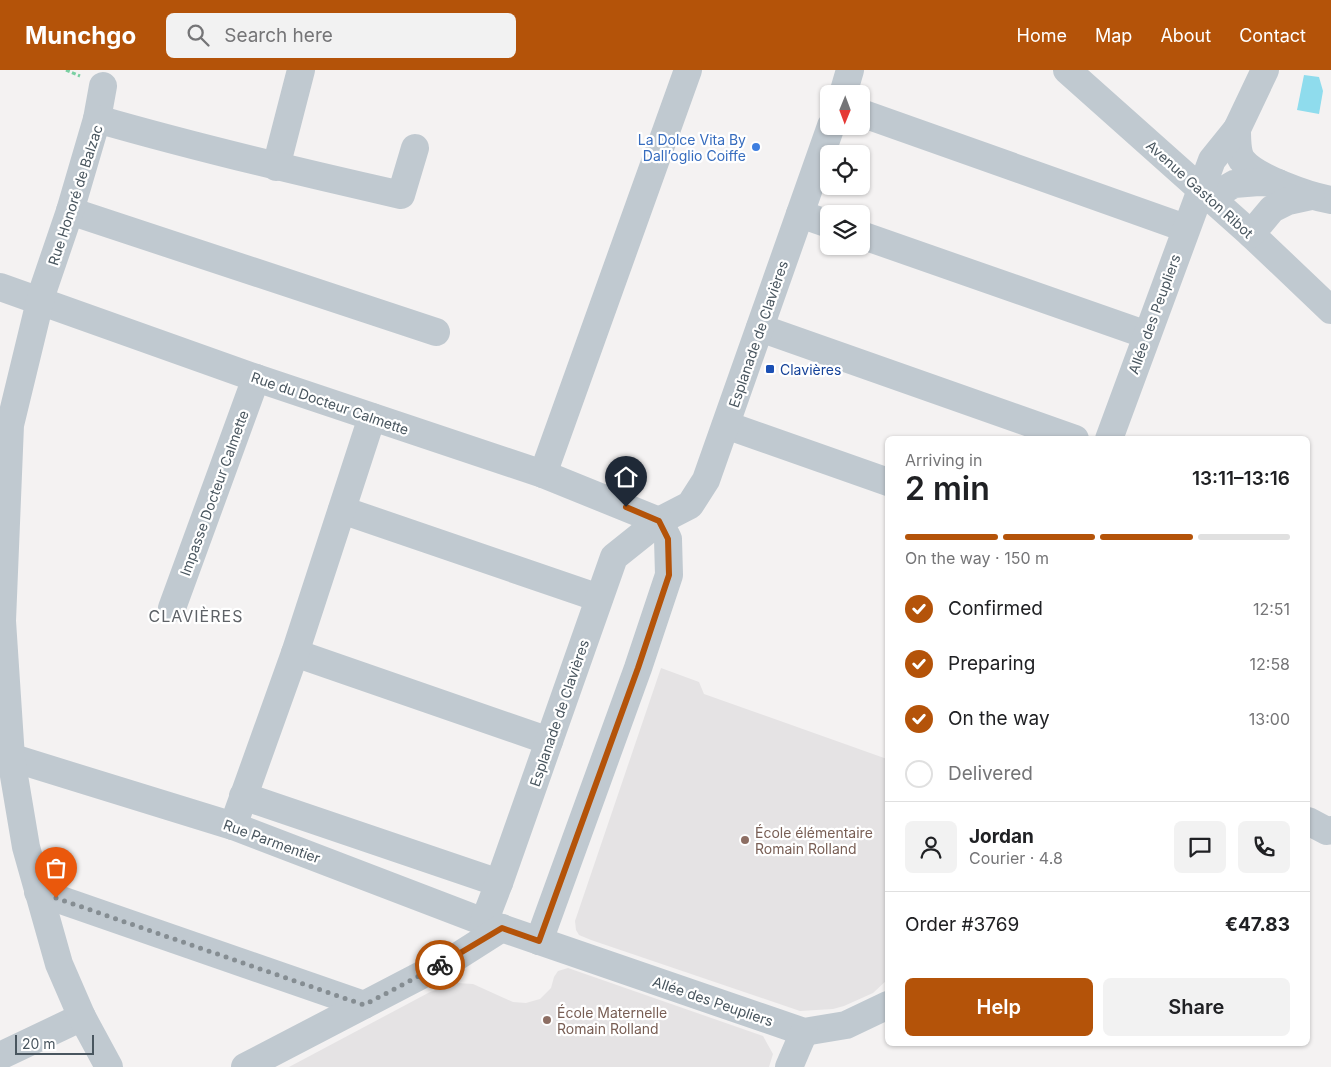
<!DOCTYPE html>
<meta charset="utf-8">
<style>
:root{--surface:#fff;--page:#f2f2f2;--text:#202124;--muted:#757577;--line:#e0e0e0;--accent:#b45309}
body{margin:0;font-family:Inter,sans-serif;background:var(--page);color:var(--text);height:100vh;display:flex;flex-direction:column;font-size:19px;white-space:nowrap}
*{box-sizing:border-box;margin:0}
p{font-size:16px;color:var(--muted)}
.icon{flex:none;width:28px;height:28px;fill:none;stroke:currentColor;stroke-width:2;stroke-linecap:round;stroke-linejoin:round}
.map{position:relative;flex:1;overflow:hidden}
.panel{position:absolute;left:885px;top:366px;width:425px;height:610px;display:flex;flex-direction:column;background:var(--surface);border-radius:8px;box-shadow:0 1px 4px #0004}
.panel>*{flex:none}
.needle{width:32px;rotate:181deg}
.buttons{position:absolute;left:820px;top:15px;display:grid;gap:10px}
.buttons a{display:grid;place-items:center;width:50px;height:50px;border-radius:8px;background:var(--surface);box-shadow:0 1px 4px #0004;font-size:25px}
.scale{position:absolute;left:15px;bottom:12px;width:79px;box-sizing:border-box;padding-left:5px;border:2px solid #49565f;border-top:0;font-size:14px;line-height:18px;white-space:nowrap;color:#49565f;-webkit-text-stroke:4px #fff;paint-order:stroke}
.pin{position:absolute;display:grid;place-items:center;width:42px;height:42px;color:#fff;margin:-51px -21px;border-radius:50% 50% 50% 0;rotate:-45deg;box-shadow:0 0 5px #0007}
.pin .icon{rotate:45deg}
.courier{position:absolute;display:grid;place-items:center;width:50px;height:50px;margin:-25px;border:4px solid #b45309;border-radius:50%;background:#fff;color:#222;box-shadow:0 1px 6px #0007}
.head em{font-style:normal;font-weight:600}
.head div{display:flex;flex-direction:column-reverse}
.head{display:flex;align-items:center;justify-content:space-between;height:85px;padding:0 20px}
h1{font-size:32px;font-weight:600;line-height:38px}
.bar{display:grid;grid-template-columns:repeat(4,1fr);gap:8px 5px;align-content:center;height:60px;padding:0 20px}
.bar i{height:6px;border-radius:4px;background:var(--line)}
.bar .active{background:var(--accent)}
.bar p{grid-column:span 4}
.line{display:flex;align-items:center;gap:12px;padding:0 20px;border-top:1px solid var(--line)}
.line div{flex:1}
.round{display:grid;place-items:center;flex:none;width:52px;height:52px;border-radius:8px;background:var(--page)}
ol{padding:0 20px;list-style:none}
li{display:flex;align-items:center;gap:15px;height:55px}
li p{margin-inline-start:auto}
li .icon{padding:5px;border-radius:50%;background:var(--accent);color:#fff;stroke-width:4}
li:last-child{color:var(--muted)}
li i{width:28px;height:28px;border:2px solid var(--line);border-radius:50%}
.cta{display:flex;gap:10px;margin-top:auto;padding:10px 20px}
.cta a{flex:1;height:58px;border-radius:8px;background:var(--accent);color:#fff;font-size:20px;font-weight:600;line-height:58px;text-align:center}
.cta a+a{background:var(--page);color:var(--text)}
header{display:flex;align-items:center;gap:30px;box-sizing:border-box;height:70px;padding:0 25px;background:var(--accent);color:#fff}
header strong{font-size:24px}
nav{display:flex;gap:28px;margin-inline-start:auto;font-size:18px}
.search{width:350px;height:45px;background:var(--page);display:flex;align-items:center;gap:12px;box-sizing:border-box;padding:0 18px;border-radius:8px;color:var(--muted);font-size:19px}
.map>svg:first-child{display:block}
.education{fill:#e5e3e4}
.water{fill:#8fdced}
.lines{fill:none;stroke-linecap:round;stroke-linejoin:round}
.path{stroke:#79cfa2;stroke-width:3;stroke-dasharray:4 2.5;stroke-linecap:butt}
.minor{stroke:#c0c9d0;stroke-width:28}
.done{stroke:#858d92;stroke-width:5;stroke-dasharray:0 9}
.route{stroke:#b45309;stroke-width:6}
.shop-dot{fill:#3f7fe0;stroke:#fff;stroke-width:2}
.transit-dot{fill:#1a4fb4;stroke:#fff;stroke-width:2}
.education-dot{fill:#8d6e63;stroke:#fff;stroke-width:2}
.labels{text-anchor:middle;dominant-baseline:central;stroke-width:4.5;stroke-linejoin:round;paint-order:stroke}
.shop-label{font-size:14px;fill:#366cbe;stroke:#fff;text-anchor:end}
.street-label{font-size:14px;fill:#49565f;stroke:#fff}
.transit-label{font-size:14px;fill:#164399;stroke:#fff;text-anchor:start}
.education-label{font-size:14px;fill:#785e54;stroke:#fff;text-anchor:start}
.quarter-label{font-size:16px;letter-spacing:1px;fill:#5e6267;stroke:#fff}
</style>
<header>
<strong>Munchgo</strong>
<div class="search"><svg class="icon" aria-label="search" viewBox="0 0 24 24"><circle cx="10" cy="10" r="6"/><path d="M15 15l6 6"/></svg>Search here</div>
<nav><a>Home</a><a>Map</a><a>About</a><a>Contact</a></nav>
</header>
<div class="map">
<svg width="1331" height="997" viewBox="0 0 1331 997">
<rect width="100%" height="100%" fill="#f4f2f2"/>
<g class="education">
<path d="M661,598L699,612L704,624L887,689V910L873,923L844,936L833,939L800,941L591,870L579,865L576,860L575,851Z"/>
<path d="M568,898L763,966L773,984L769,997H289L430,922L457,913L473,914L513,932L526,933L540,929L551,918L554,907L558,901Z"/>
</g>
<path class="water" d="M1304,5L1319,7L1323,21L1319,44L1297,40Z"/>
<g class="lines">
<path class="path" d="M66,0L80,6"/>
<g class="minor">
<path d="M1067,0L1251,164L1331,240"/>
<path d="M843,24L850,0"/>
<path d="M861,43L1185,158"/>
<path d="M97,49L103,16"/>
<path d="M1237,59C1237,68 1237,83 1242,90C1256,108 1309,126 1331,130"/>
<path d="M276,97L301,0"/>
<path d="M1210,128L1234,114L1259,112L1278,113"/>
<path d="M70,141L436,262"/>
<path d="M800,144L829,154"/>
<path d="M1251,164L1272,139L1288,131L1311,126"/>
<path d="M861,165L1147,265"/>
<path d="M0,217L256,308L543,404L659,451"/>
<path d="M760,258L1075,369"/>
<path d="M726,355L888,412"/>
<path d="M1109,369L1212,90L1237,59L1265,0"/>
<path d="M543,404L688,0"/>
<path d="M342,440L599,528"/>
<path d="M172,538L256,308"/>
<path d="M295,583L549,671"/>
<path d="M0,684L233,756L484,852L804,962L846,955L888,935"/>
<path d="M243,726L499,813"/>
<path d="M1308,751L1327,761L1331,760"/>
<path d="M233,756L295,583L372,347"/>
<path d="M38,822L364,935"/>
<path d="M484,852L499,813L614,487L659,451L690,435L706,410L831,56"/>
<path d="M539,871L638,598L669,505L668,469L659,451"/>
<path d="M0,986L82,947"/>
<path d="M109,997L82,947L59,894L26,777L11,688L2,551L10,355L42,223L70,141L97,49C198,78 299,102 401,125L415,78"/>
<path d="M245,997L458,886L502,858"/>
<path d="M789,997L804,962"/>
</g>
</g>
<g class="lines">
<path class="done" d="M56,828L364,935L440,895"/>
<path class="route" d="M440,895L502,858L539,871L638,598L669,505L668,469L659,451L626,437"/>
</g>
<circle class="shop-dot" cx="756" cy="77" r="5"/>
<rect class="transit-dot" x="765" y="294" width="10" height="10" rx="2.5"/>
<g class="education-dot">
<circle cx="745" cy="770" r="5"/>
<circle cx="547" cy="950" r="5"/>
</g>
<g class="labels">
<g class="shop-label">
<text x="746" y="69">La Dolce Vita By<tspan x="746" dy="16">Dall’oglio Coiffe</tspan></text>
</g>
<g class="street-label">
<text transform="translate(1200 119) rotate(42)">Avenue Gaston Ribot</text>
<text transform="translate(75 125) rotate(-72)">Rue Honoré de Balzac</text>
<text transform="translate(1154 244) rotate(-70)">Allée des Peupliers</text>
<text transform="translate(758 264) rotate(-71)">Esplanade de Clavières</text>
<text transform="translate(330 333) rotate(19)">Rue du Docteur Calmette</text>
<text transform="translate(214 423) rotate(-70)">Impasse Docteur Calmette</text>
<text transform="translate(559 643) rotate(-71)">Esplanade de Clavières</text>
<text transform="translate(272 771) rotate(20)">Rue Parmentier</text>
<text transform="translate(713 931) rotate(19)">Allée des Peupliers</text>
</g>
<g class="transit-label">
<text x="780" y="299">Clavières</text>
</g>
<g class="education-label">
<text x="755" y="762">École élémentaire<tspan x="755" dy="16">Romain Rolland</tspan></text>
<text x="557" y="942">École Maternelle<tspan x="557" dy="16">Romain Rolland</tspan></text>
</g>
<g class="quarter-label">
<text x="196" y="546">CLAVIÈRES</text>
</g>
</g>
</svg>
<div class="buttons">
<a><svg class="needle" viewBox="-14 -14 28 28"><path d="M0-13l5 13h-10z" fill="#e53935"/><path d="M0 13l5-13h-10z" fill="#757577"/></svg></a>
<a><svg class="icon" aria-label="locate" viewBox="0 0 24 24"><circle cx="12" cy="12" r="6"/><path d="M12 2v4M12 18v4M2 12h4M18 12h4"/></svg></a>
<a><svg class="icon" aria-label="layers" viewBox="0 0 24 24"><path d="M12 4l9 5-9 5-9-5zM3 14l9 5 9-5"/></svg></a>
</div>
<div class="scale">20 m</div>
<div class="pin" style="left:56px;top:828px;background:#ea580c"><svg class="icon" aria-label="bag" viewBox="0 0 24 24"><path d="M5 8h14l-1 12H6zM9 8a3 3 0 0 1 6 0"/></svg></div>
<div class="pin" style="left:626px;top:437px;background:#1f2937"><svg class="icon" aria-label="home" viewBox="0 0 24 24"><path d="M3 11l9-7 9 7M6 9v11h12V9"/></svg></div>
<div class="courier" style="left:440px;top:895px"><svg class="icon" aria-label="bike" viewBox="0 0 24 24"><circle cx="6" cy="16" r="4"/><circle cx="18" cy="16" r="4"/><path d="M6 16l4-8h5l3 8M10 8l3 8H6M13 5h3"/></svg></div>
<section class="panel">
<div class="head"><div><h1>2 min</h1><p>Arriving in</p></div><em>13:11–13:16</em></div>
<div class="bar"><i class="active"></i><i class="active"></i><i class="active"></i><i></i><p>On the way · 150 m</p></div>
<ol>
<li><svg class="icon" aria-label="check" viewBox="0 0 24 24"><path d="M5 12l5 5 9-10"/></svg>Confirmed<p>12:51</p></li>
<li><svg class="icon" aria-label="check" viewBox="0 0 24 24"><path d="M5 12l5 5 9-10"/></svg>Preparing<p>12:58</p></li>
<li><svg class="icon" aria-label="check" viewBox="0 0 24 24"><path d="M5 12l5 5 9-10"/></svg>On the way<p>13:00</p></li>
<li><i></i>Delivered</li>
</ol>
<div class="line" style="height:90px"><a class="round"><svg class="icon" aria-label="person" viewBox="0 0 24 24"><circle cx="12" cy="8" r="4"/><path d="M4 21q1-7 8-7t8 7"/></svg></a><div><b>Jordan</b><p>Courier · 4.8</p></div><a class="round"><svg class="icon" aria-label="chat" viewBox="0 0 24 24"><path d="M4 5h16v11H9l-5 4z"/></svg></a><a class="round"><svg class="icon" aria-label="phone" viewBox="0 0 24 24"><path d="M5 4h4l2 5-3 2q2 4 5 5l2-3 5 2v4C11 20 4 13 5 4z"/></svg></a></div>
<div class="line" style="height:65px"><div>Order #3769</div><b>€47.83</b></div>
<div class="cta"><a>Help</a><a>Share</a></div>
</section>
</div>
